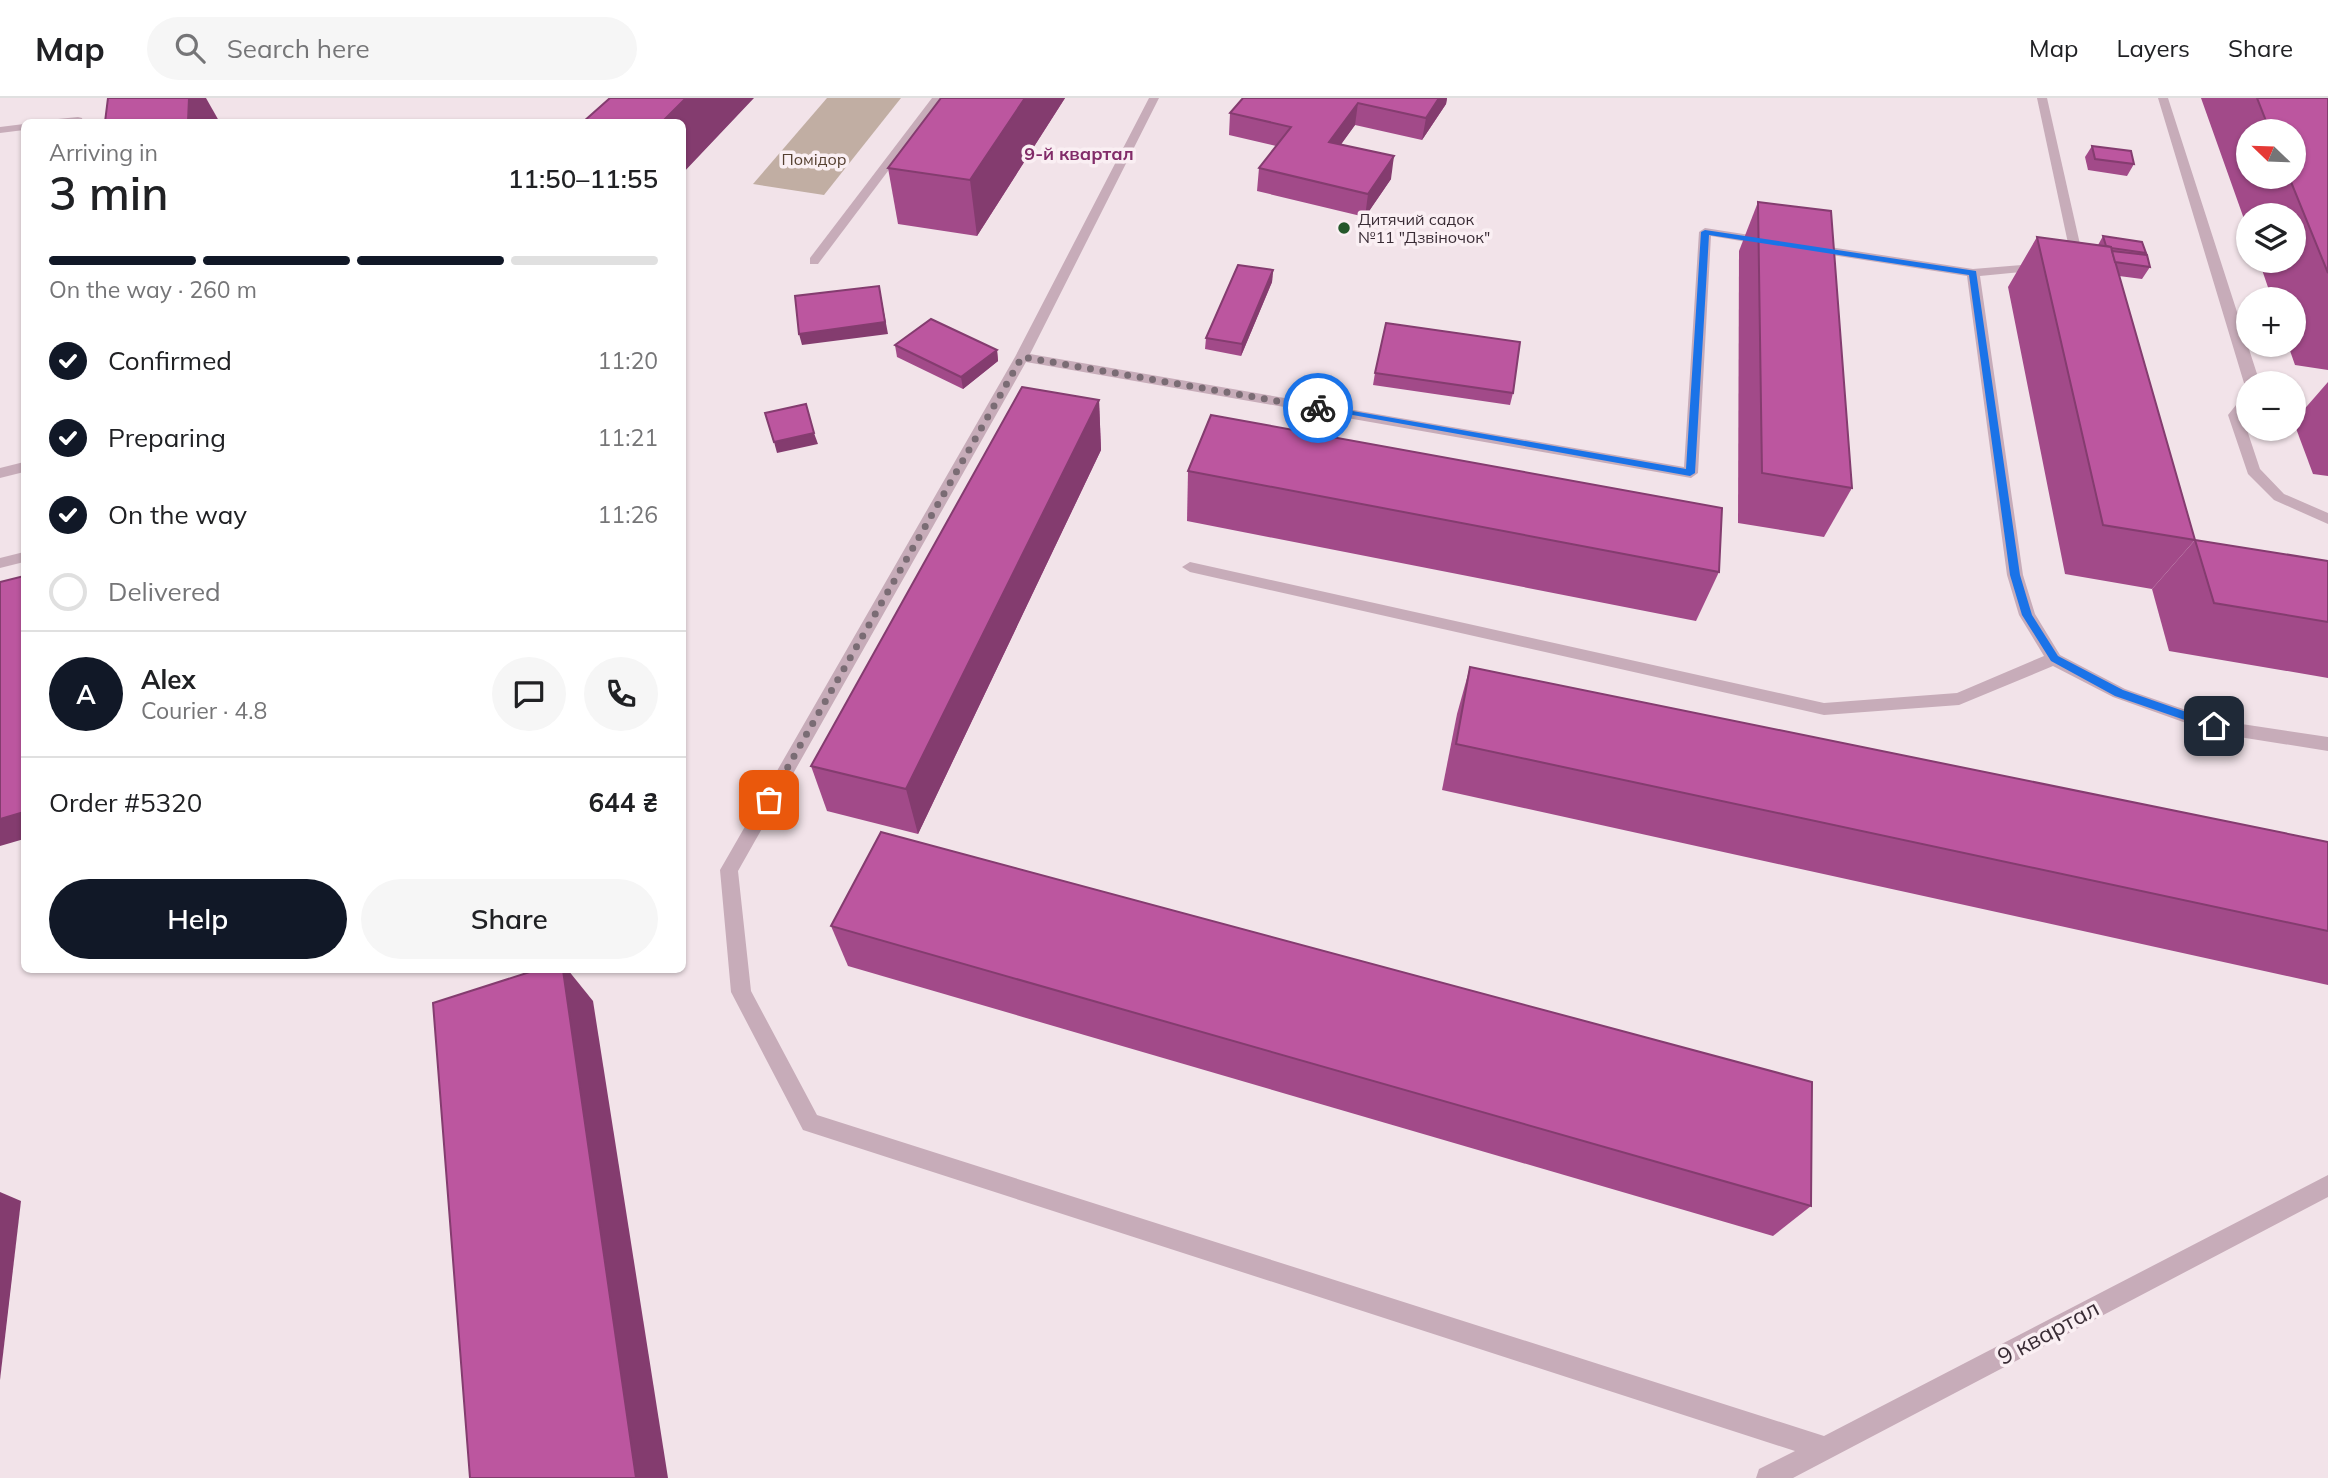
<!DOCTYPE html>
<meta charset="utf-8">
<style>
:root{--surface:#fff;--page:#f6f6f6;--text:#202124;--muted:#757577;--line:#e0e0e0;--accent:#111827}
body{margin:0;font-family:Mulish,sans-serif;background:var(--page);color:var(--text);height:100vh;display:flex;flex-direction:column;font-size:26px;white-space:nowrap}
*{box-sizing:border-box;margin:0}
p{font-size:23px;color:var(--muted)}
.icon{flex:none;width:38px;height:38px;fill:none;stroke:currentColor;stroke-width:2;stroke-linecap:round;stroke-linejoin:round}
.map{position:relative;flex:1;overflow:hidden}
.side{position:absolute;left:21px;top:21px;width:665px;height:854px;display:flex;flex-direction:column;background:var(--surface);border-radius:10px;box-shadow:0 2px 5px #0004}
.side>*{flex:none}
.needle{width:46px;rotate:293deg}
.buttons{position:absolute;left:2236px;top:21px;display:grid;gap:14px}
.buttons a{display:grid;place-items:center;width:70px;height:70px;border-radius:50%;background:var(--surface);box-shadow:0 2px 5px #0004;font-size:35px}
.pin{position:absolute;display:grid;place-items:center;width:60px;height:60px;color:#fff;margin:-30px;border-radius:14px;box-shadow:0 4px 10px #0006}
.courier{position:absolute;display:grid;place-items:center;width:70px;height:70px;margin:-35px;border:5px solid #1a73e8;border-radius:50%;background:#fff;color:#222;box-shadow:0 2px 9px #0007}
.headline em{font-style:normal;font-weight:600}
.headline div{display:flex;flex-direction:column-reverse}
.headline{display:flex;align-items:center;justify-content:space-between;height:119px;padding:0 28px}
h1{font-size:46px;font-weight:600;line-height:52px}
.bar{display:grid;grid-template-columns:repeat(4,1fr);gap:10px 7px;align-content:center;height:84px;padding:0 28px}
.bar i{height:9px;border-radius:5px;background:var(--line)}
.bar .on{background:var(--accent)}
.bar p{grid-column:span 4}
.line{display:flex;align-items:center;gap:18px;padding:0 28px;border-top:2px solid var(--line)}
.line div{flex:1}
.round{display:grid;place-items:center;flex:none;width:74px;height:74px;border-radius:37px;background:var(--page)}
ol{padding:0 28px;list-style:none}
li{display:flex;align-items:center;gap:21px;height:77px}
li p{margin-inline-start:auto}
li .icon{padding:7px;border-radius:50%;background:var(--accent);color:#fff;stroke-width:4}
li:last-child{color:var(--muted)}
li i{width:38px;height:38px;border:4px solid var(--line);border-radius:50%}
.cta{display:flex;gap:14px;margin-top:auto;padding:14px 28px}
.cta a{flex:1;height:80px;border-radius:42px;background:var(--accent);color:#fff;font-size:28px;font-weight:600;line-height:80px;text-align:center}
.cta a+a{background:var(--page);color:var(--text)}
header{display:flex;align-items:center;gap:42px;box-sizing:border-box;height:98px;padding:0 35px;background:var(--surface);border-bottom:2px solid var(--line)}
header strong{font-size:33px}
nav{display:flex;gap:38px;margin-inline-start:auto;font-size:24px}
.search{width:490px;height:63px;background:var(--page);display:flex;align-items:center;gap:18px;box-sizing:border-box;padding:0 24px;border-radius:38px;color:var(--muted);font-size:26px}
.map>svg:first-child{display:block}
.green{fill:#c1aea3}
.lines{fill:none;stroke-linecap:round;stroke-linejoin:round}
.minor{fill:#c7acb9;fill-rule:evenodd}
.wall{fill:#a24a89;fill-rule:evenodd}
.shaded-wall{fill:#843c6f}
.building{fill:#bc569f;stroke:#843c6f;stroke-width:2}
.route{fill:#1a73e8}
.done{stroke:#7a6c74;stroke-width:7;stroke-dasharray:0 12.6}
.poi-dot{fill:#25582b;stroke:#faeff3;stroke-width:2.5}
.labels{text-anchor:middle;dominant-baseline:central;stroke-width:7;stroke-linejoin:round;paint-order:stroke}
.far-park-label{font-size:16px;fill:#564132;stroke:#faeff3}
.far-poi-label{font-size:16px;fill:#392c35;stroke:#faeff3;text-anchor:start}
.far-neighbourhood-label{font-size:18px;font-weight:bold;fill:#822c69;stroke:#faeff3}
.near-street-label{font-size:23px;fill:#392c35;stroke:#faeff3}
</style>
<header>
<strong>Map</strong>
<div class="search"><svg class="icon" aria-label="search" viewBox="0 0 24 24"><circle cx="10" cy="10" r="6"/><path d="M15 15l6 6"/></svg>Search here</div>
<nav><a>Map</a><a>Layers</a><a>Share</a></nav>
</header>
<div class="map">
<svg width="2328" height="1380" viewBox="0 0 2328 1380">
<rect width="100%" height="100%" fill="#f2e3e9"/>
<path class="green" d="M827,0H901L824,97L753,86Z"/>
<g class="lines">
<g class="minor">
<path d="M932,0H943L818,166H810V160Z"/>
<path d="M1149,0H1159L1030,256L1684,369L1699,134L1705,130L1769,140L1771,143L1765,147L1711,138L1698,375L1691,380L1026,264L738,773L751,893L817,1017L1824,1338L2328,1077V1099L1793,1380H1756L1759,1371L1795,1353L803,1032L731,894L720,772L1015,259Z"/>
<path d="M2037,0H2047L2084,164L2082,167L2072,164Z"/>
<path d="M2158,0H2168L2258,279V285H2249V289L2244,285Z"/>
<path d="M78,19L82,20L83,24H53L58,21Z"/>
<path d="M24,26V32L0,35V29Z"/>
<path d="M1810,146L1973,171L2047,165V171L2043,172L1980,178L2023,477L2035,516L2060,557L2125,591L2215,622L2328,639V653L2214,635L2113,599L2053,568L1959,607L1824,617L1190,474L1182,469L1190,464L1824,605L1957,595L2044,558L2019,517L2007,477L1967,178L1806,153L1804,150Z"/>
<path d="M2249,296V309L2242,317L2260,371L2284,396L2328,415V426L2274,402L2248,376L2228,317L2244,297Z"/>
<path d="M24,364V374L0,380V370Z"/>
<path d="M24,454V464L0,470V460Z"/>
</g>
</g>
<g class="wall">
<path d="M941,0H1065L977,138L898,126L888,70Z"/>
<path d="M1243,0H1447L1446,6L1422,42L1355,27L1341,46L1391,81L1365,119L1257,93L1259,70L1276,48L1229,37L1230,15Z"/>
<path d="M2201,0H2328V272L2295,267L2288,247H2294V201H2272L2259,163H2294V117H2249V135ZM2249,33H2294V79H2249Z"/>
<path d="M2092,48L2134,66L2127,78L2088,72L2085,59Z"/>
<path d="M1758,104L1852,390L1824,439L1738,425L1739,153Z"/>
<path d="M2103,138L2146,155L2144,157L2150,169L2142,181L2119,178L2195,442L2152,491L2065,476L2008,189L2037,139L2098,147Z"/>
<path d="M1273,172L1272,184L1241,258L1205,251L1206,240Z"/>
<path d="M895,247L997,252L998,263L963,291L897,259Z"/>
<path d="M1375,275L1513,295L1510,307L1373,287Z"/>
<path d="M2328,284V378L2313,376L2294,325V323Z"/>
<path d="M1099,302L1101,352L918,736L827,713L811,668Z"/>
<path d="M1188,373L1719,474L1696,523L1187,423Z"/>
<path d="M2195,442L2328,463V580L2169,553L2152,491Z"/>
<path d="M1470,569L2328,744V887L1442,692L1457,616Z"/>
<path d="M831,828L1811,1108L1773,1138L848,868Z"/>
</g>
<g class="shaded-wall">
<path d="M189,0H206L219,23V24H188Z"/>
<path d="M686,0H754L682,76V24H662Z"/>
<path d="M1025,0H1065L977,138L970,82Z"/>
<path d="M1439,0H1447L1446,6L1422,42L1426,20Z"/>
<path d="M1358,5L1355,27L1327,66L1329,44Z"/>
<path d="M1394,58L1391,81L1365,119L1368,96Z"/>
<path d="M1273,172L1272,184L1241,258L1242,246Z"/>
<path d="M879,188L888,236L802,247L799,236Z"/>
<path d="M997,252L998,263L963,291L961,279Z"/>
<path d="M1099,302L1101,352L918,736L906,691Z"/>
<path d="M814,335L818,346L777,355L774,344Z"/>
<path d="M24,714V741L0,748V721Z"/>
<path d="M563,872H568L593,903L668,1380H636Z"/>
<path d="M0,1094L21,1103L0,1282Z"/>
</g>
<g class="building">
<path d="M108,0H189L188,24H105Z"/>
<path d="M610,0H686L662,24H583Z"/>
<path d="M941,0H1025L970,82L888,70Z"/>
<path d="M1243,0H1439L1426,20L1358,5L1329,44L1394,58L1368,96L1259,70L1291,29L1230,15Z"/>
<path d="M2257,0H2328V175L2289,79H2294V33H2270Z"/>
<path d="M2092,48L2131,53L2134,66L2095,61Z"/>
<path d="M1758,104L1831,113L1852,390L1762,375Z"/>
<path d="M2103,138L2142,144L2146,155L2111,150V149L2106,148Z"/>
<path d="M2037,139L2111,149L2195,442L2103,427Z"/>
<path d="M2112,153L2147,157L2150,169L2115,164Z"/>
<path d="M1238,167L1273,172L1242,246L1206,240Z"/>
<path d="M879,188L885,224L799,236L795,198Z"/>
<path d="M931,221L997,252L961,279L895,247Z"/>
<path d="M1386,225L1520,244L1513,295L1375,275Z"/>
<path d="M1022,289L1099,302L906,691L811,668Z"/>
<path d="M806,306L814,335L774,344L765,315Z"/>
<path d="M1211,317L1722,410L1719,474L1188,373Z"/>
<path d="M2195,442L2328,463V524L2214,505Z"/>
<path d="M24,478V714L0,721V484Z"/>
<path d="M1470,569L2328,744V833L1456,646Z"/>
<path d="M881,734L1812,984L1811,1108L831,828Z"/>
<path d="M536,872H563L636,1380H470L433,905Z"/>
</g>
<path class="route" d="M1705,132L1976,173L2020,477L2032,517L2058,558L2123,592L2218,625V631H2211L2115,598L2051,563L2022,517L2010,477L1969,177L1709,137L1695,375L1690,378L1314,310L1318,307L1686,371L1701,134Z"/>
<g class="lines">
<path class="done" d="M769,702L1022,259L1318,310"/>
</g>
<circle class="poi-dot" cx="1344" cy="130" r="7"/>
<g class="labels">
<g class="far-park-label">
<text x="814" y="61">Помідор</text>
</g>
<g class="far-poi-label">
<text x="1358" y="121">Дитячий садок<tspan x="1358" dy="18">№11 "Дзвіночок"</tspan></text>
</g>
<g class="far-neighbourhood-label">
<text x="1079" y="55">9-й квартал</text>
</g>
<g class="near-street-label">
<text transform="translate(2048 1234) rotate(-28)">9 квартал</text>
</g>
</g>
</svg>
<div class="buttons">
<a><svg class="needle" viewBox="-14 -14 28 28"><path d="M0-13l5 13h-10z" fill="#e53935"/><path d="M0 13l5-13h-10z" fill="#757577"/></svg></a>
<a><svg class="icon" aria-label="layers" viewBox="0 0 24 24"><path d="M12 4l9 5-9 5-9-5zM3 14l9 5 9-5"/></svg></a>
<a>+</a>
<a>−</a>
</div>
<div class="pin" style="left:769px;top:702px;background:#ea580c"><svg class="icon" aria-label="bag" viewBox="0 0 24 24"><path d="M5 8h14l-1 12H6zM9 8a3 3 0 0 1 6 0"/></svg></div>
<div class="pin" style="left:2214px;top:628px;background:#1f2937"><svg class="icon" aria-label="home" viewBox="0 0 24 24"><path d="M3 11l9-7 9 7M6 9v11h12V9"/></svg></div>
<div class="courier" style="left:1318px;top:310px"><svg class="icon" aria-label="bike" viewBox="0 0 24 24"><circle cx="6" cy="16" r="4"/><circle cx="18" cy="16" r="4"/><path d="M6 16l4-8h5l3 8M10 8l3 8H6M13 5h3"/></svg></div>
<section class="side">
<div class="headline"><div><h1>3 min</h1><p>Arriving in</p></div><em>11:50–11:55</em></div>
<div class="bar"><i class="on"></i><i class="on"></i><i class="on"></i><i></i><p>On the way · 260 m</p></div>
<ol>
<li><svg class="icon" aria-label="check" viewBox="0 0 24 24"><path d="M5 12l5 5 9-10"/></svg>Confirmed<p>11:20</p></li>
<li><svg class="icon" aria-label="check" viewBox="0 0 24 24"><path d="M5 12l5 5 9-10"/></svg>Preparing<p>11:21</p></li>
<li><svg class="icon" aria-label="check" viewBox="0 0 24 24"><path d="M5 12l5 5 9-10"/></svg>On the way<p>11:26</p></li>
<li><i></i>Delivered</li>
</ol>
<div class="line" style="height:126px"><b class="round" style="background:var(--accent);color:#fff">A</b><div><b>Alex</b><p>Courier · 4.8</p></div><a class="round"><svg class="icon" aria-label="chat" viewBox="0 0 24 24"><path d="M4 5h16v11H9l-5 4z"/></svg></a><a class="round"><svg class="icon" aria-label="phone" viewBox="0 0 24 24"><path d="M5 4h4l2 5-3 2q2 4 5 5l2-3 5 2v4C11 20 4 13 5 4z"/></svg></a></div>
<div class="line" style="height:91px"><div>Order #5320</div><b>644 ₴</b></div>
<div class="cta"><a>Help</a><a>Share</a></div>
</section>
</div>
